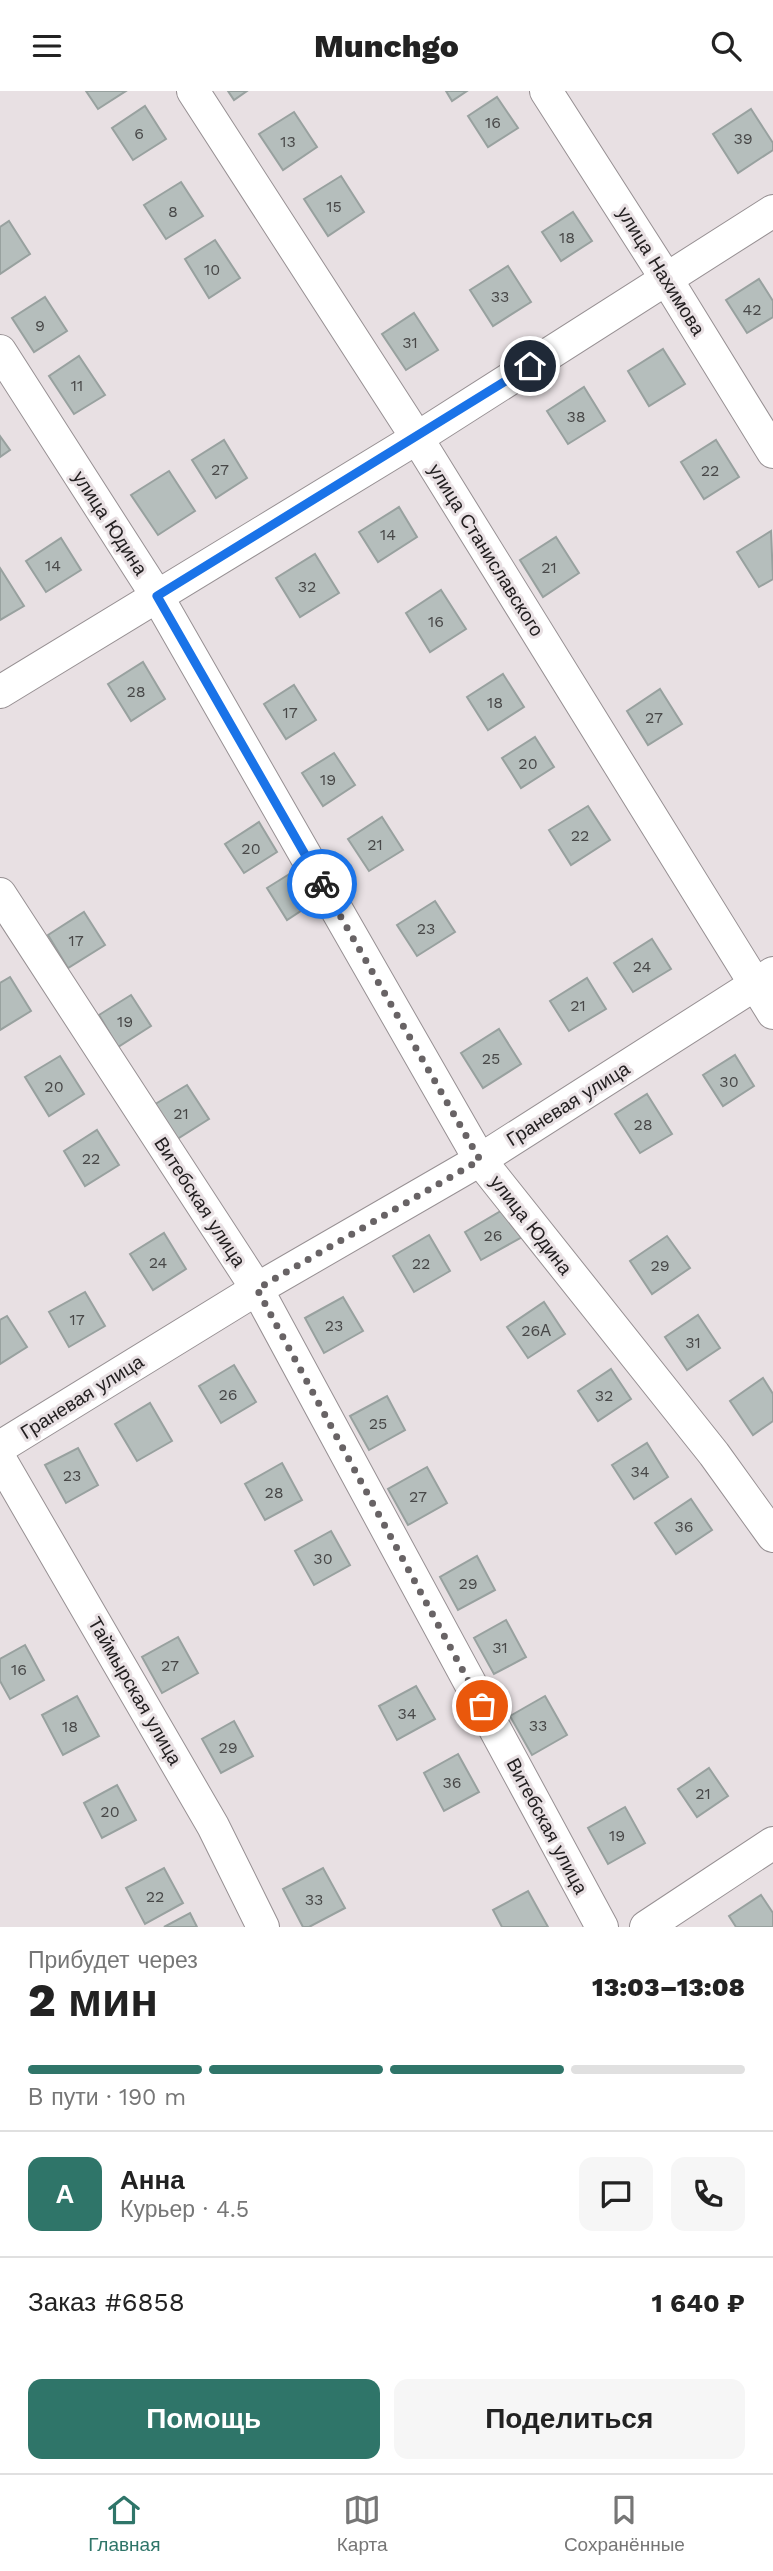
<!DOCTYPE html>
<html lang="ru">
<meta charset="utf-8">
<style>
:root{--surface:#fff;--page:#f6f6f6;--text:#222;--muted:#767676;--line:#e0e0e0;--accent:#2f7569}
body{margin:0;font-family:"Work Sans",sans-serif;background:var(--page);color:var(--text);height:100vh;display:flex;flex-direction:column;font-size:26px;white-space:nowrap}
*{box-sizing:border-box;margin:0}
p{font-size:23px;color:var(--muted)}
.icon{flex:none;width:38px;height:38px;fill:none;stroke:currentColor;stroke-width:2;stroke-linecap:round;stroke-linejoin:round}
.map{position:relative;height:1836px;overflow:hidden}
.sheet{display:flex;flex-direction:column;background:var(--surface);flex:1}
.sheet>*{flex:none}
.pin{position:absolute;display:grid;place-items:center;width:60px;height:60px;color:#fff;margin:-30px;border:4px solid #fff;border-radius:50%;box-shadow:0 2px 7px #0007}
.courier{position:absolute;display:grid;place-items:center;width:70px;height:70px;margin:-35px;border:5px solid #1a73e8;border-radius:50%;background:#fff;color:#222;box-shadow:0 2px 9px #0007}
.overview em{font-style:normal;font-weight:800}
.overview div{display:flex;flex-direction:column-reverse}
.overview{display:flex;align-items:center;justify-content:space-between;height:119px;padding:0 28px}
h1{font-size:46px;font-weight:800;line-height:52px}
.bar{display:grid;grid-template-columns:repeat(4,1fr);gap:10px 7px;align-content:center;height:84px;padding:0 28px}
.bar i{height:9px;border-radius:5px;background:var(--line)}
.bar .on{background:var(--accent)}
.bar p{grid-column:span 4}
.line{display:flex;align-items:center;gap:18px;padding:0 28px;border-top:2px solid var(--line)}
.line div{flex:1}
.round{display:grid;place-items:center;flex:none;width:74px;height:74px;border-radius:14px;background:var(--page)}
.button{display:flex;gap:14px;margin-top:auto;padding:14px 28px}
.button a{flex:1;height:80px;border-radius:14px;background:var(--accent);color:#fff;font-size:28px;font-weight:800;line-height:80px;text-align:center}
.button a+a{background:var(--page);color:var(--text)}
header{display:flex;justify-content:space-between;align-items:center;height:91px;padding:0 28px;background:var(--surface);font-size:32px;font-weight:800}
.dock{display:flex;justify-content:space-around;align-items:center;height:98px;border-top:2px solid var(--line);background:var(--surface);font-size:19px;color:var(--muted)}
.dock a{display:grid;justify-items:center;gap:4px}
.dock .on{color:var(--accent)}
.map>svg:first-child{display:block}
.building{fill:#b5bebc;stroke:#98a19f;stroke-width:2}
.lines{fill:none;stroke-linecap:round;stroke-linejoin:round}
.minor-casing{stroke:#979093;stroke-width:34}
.minor{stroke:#fff;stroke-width:32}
.done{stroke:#686365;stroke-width:7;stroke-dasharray:0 12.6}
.route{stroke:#1a73e8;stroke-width:9}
.labels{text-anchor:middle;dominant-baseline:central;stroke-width:6;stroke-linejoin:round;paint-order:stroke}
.number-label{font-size:16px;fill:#484848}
.street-label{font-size:19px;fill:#232021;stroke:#e8e0e3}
</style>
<header><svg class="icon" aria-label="menu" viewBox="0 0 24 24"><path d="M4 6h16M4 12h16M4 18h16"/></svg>Munchgo<svg class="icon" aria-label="search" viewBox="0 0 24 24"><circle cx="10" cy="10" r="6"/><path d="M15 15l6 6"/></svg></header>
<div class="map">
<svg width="773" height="1836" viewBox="0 0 773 1836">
<rect width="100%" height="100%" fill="#e8e0e3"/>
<g class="building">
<path d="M86,0H126L98,18Z"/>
<path d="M228,0H247L234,9Z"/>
<path d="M446,0H467L452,10Z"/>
<path d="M497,6L518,37L488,56L468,25Z"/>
<path d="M145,15L166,48L133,69L112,37Z"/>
<path d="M751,18L773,52V59L738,82L713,43Z"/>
<path d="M294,21L317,56L283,79L259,43Z"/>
<path d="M341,85L364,121L328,145L304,108Z"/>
<path d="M181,91L203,125L166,148L144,114Z"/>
<path d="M573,121L592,150L561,170L542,141Z"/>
<path d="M9,130L30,163L0,183V136Z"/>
<path d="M215,149L240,187L209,207L185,168Z"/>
<path d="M508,175L531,211L493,235L470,199Z"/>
<path d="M759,188L773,210V226L747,242L726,209Z"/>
<path d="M45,206L67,240L34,261L12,227Z"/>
<path d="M414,222L438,259L406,279L382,243Z"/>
<path d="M663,258L685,293L649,315L628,280Z"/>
<path d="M79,265L105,304L74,323L49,285Z"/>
<path d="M584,296L605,330L568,353L547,320Z"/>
<path d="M0,345L10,359L0,366Z"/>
<path d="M224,349L247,387L216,407L192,369Z"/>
<path d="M716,349L739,386L704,408L681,371Z"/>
<path d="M169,380L195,420L158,444L131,404Z"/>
<path d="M399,416L417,446L378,471L359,441Z"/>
<path d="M771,440L773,488L759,496L737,461Z"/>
<path d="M556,446L579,482L543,506L520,469Z"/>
<path d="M61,447L81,479L46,501L26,470Z"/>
<path d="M315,463L339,502L300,526L276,487Z"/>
<path d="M0,477L24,515L0,529Z"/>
<path d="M441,499L466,538L430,561L406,522Z"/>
<path d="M143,571L165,608L131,630L108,593Z"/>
<path d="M503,583L524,616L488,639L467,606Z"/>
<path d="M294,594L316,629L286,648L264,613Z"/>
<path d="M660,598L682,633L648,654L627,620Z"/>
<path d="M535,646L554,676L521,697L502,667Z"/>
<path d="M334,662L355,694L323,715L302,682Z"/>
<path d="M588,715L610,749L571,774L549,739Z"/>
<path d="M382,726L403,759L369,780L348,748Z"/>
<path d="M259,731L277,761L244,782L225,753Z"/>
<path d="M299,777L319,808L287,829L267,797Z"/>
<path d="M435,810L455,841L417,865L397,834Z"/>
<path d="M84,821L105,854L68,877L48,844Z"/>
<path d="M652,848L671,878L633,901L614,872Z"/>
<path d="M10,886L31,920L0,939V892Z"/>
<path d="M587,887L606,918L569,940L550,910Z"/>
<path d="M131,904L151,935L118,956L99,924Z"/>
<path d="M499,938L521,973L483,997L461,962Z"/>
<path d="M735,964L754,995L723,1015L703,984Z"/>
<path d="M60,965L84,1003L49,1025L25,986Z"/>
<path d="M187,994L209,1028L174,1050L152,1015Z"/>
<path d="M647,1003L672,1043L640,1062L615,1023Z"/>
<path d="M97,1039L119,1074L85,1095L64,1060Z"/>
<path d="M506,1117L522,1146L481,1169L465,1141Z"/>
<path d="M164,1142L186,1178L153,1199L130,1163Z"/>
<path d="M429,1144L450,1180L414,1201L393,1165Z"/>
<path d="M667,1145L690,1177L652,1203L630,1170Z"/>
<path d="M85,1201L105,1235L69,1256L49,1221Z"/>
<path d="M343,1206L363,1240L324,1262L305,1227Z"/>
<path d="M544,1211L565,1243L528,1267L507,1236Z"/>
<path d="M698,1224L720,1257L687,1279L665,1246Z"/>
<path d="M7,1225L27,1256L0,1273V1229Z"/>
<path d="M234,1274L256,1311L221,1332L199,1295Z"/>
<path d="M611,1278L631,1308L598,1330L578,1300Z"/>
<path d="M763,1287L773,1303V1330L753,1344L730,1310Z"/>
<path d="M387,1305L405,1339L369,1359L350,1325Z"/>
<path d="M150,1312L172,1350L137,1370L115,1333Z"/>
<path d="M647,1352L668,1386L634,1408L612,1374Z"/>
<path d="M78,1357L98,1394L66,1412L45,1374Z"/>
<path d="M282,1372L302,1409L265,1429L245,1393Z"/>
<path d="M427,1376L447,1412L408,1434L388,1398Z"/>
<path d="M691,1408L712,1439L676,1463L655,1432Z"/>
<path d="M331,1440L350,1474L314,1494L295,1460Z"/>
<path d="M477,1465L495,1499L458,1519L440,1486Z"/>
<path d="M506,1529L526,1566L494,1583L474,1547Z"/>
<path d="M178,1546L198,1582L162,1602L142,1566Z"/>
<path d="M25,1554L44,1589L10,1608L0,1590V1568Z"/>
<path d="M416,1595L435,1628L397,1649L379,1615Z"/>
<path d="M77,1605L99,1645L63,1664L42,1624Z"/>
<path d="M545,1605L567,1644L532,1664L510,1625Z"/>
<path d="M234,1630L253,1665L221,1682L202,1648Z"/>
<path d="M458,1663L479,1701L444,1720L424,1682Z"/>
<path d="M709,1677L728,1705L697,1726L678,1698Z"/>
<path d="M117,1694L136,1729L102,1747L84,1712Z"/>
<path d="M625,1716L645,1752L608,1773L588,1737Z"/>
<path d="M164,1777L183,1812L145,1833L126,1797Z"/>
<path d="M323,1777L345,1817L309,1836H303L283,1798Z"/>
<path d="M528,1800L548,1836H502L493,1819Z"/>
<path d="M761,1804L773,1822V1836H736L729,1825Z"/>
<path d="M190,1822L197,1836H164Z"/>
</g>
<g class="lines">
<g class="minor-casing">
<g id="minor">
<path d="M193,0L417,347L773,922"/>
<path d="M546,0L667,189L773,361"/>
<path d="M0,260L157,505L480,1069L714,1363L773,1445"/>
<path d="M0,601L417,347L773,120"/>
<path d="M0,803L257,1198L602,1836"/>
<path d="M0,1356L257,1198L480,1069L773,882"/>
<path d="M0,1368L213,1735L263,1836"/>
<path d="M646,1836L773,1752"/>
</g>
</g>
<use href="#minor" class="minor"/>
</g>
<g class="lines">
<path class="done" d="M322,793L480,1069L257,1198L482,1615"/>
<path class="route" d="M322,793L157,505L530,275"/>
</g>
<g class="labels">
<g class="number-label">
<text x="493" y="31">16</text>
<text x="139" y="42">6</text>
<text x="743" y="47">39</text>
<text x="288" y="50">13</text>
<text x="334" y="115">15</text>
<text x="173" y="120">8</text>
<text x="567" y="146">18</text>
<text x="212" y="178">10</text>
<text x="500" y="205">33</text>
<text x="752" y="218">42</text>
<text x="40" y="234">9</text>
<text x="410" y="251">31</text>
<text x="77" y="294">11</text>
<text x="576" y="325">38</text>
<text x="220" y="378">27</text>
<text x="710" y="379">22</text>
<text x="388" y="443">14</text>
<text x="53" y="474">14</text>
<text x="549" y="476">21</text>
<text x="307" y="495">32</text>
<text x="436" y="530">16</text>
<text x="136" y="600">28</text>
<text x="495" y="611">18</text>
<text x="290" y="621">17</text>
<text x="654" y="626">27</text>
<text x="528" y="672">20</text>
<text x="328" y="688">19</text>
<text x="580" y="744">22</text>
<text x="375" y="753">21</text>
<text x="251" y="757">20</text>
<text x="426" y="837">23</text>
<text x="76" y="849">17</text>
<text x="642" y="875">24</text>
<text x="578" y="914">21</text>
<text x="125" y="930">19</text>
<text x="491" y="967">25</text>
<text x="729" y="990">30</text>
<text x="54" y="995">20</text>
<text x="181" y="1022">21</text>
<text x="643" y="1033">28</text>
<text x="91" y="1067">22</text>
<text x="493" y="1144">26</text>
<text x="158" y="1171">24</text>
<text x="421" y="1172">22</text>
<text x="660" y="1174">29</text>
<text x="77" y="1228">17</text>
<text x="334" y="1234">23</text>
<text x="536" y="1239">26А</text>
<text x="693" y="1251">31</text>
<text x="228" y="1303">26</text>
<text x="604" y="1304">32</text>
<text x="378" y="1332">25</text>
<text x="640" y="1380">34</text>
<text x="72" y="1384">23</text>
<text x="274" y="1401">28</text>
<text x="418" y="1405">27</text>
<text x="684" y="1435">36</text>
<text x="323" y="1467">30</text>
<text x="468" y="1492">29</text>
<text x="500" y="1556">31</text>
<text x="170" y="1574">27</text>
<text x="19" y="1578">16</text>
<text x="407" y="1622">34</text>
<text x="538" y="1634">33</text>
<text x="70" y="1635">18</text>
<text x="228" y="1656">29</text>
<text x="452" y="1691">36</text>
<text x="703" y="1702">21</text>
<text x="110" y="1720">20</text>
<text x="617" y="1744">19</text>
<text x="155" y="1805">22</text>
<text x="314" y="1808">33</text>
</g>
<g class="street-label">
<text transform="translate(661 180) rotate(58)">улица Нахимова</text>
<text transform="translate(110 432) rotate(57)">улица Юдина</text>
<text transform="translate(486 459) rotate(58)">улица Станиславского</text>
<text transform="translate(568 1013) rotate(-32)">Граневая улица</text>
<text transform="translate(200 1111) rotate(57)">Витебская улица</text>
<text transform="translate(531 1134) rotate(52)">улица Юдина</text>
<text transform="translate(82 1306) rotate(-32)">Граневая улица</text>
<text transform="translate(135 1600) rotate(60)">Таймырская улица</text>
<text transform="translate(547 1735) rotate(62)">Витебская улица</text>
</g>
</g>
</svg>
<div class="pin" style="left:482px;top:1615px;background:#ea580c"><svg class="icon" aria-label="bag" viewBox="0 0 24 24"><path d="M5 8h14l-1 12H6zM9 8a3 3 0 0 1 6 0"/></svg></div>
<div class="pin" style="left:530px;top:275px;background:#1f2937"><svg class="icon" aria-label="home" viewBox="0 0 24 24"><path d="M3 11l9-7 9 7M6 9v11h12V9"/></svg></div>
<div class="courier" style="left:322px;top:793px"><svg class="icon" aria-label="bike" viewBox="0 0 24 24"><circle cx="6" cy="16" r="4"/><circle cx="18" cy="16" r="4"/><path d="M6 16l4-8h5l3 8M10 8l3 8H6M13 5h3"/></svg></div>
</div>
<section class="sheet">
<div class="overview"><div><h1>2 мин</h1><p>Прибудет через</p></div><em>13:03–13:08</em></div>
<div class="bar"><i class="on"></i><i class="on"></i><i class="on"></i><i></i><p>В пути · 190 m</p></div>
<div class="line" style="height:126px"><b class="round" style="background:var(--accent);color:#fff">А</b><div><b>Анна</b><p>Курьер · 4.5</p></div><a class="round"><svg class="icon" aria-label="chat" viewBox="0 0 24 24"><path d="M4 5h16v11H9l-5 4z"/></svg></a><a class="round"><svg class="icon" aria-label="phone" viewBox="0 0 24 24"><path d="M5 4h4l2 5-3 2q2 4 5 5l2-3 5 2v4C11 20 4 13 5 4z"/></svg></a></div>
<div class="line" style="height:91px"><div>Заказ #6858</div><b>1 640 ₽</b></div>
<div class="button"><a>Помощь</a><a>Поделиться</a></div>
</section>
<nav class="dock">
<a class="on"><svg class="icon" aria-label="home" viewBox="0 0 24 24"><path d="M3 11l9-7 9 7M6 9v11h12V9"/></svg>Главная</a>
<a><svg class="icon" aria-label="map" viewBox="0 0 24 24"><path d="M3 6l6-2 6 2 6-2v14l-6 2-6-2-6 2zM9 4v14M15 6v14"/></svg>Карта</a>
<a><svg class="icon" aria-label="saved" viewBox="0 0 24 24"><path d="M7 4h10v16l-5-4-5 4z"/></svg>Сохранённые</a>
</nav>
